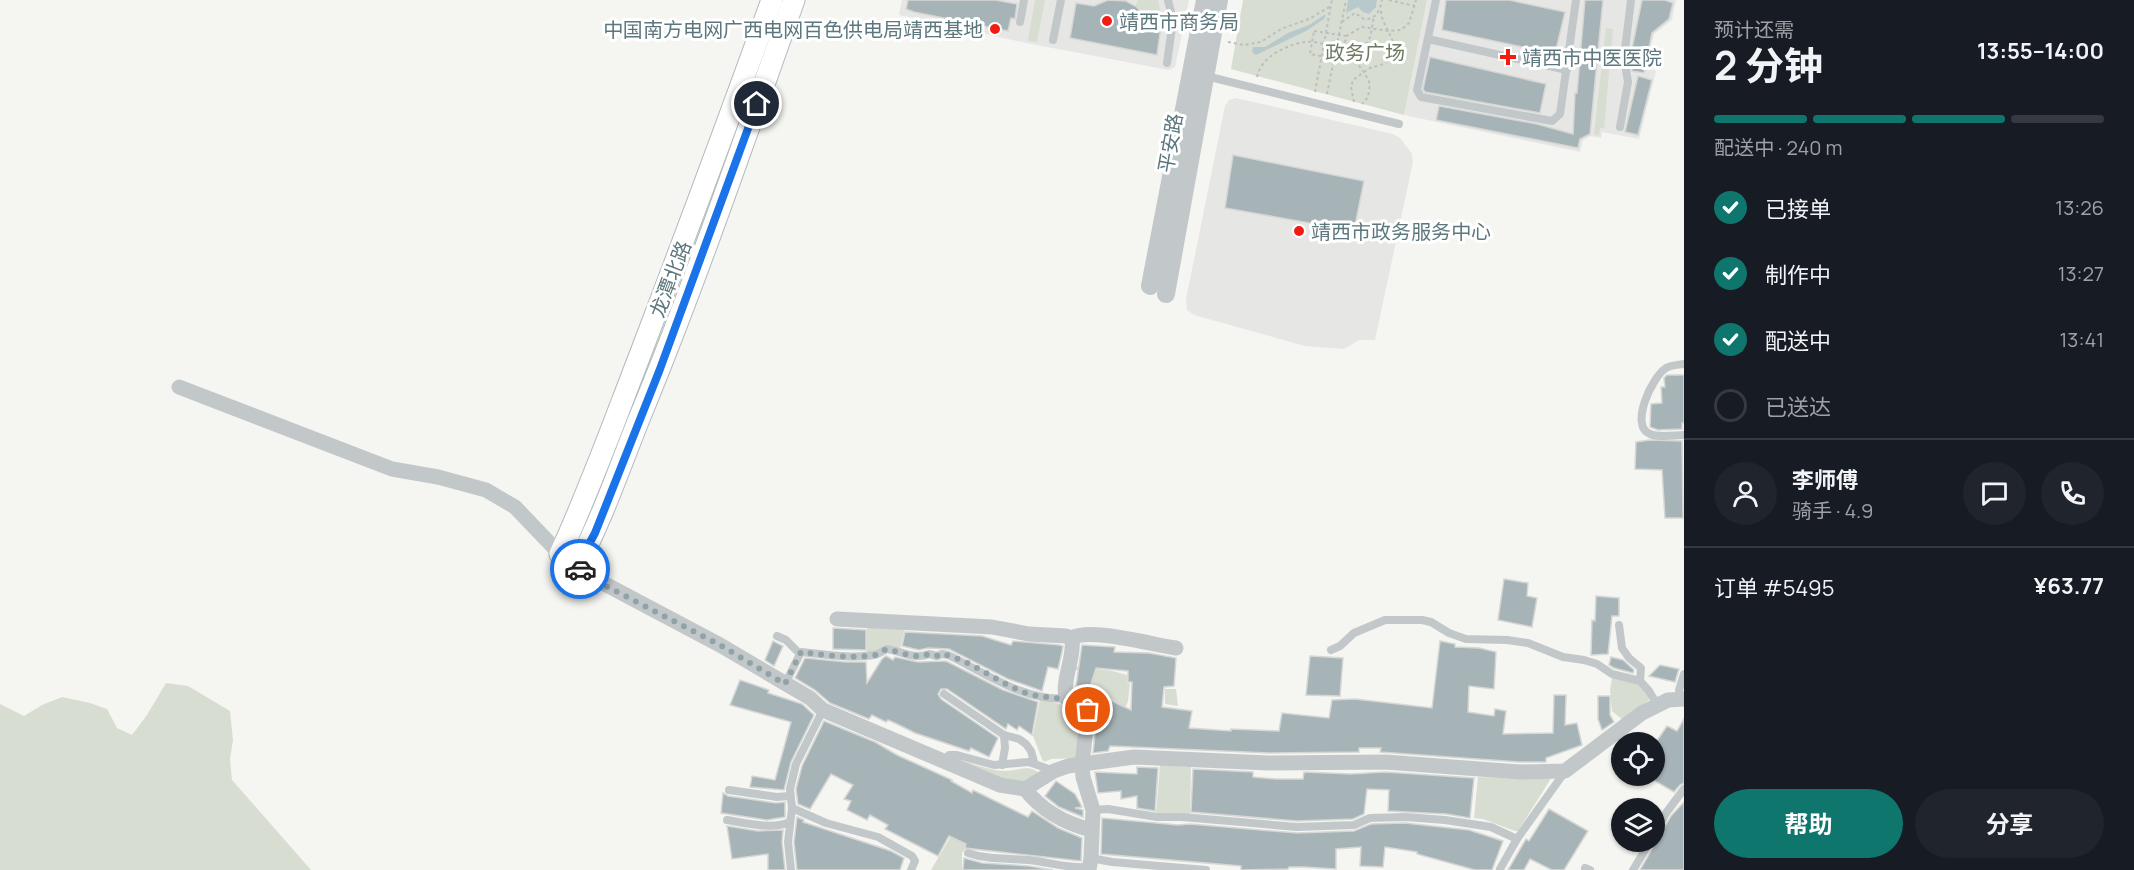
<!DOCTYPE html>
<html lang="zh">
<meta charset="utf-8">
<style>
:root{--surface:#171b24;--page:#20242c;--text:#f1f3f6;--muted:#9ea1a6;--line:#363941;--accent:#0f766e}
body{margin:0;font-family:Manrope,"Noto Sans SC",sans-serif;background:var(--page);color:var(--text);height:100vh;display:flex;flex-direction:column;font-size:22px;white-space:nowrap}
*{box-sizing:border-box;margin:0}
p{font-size:20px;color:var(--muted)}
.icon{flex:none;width:33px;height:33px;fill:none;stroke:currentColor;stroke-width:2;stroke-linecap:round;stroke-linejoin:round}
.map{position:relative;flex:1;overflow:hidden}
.sheet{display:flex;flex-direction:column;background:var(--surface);width:450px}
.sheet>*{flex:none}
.controls{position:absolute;left:1611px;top:732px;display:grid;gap:12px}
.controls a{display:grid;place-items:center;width:54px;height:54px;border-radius:50%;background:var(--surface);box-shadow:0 2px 4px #0004;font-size:30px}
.pin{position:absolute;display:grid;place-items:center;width:51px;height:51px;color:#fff;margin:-26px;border:3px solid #fff;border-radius:50%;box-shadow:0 2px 6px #0007}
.courier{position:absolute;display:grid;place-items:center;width:60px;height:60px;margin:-30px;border:4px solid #1a73e8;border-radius:50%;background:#fff;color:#222;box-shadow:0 2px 8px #0007}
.headline em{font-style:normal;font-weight:700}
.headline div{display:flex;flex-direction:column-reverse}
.headline{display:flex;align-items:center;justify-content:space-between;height:102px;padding:0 30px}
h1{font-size:39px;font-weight:700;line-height:45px}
.bar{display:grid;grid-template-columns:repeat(4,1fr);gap:9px 6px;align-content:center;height:72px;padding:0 30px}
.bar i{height:8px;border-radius:4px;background:var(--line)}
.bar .active{background:var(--accent)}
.bar p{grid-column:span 4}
.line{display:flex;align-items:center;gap:15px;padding:0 30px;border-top:2px solid var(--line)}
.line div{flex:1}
.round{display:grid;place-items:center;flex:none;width:63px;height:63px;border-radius:32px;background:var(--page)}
ol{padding:0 30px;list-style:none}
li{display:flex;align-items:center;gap:18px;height:66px}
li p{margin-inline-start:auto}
li .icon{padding:6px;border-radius:50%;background:var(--accent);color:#fff;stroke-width:4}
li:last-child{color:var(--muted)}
li i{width:33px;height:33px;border:3px solid var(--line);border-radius:50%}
.action{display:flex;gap:12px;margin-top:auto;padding:12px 30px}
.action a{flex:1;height:69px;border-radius:36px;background:var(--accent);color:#fff;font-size:24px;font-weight:700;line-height:69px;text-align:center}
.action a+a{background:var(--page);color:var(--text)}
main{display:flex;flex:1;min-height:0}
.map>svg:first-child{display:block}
.built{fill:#e6e6e4}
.green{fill:#d8ddd1}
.water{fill:#b8c9cb}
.building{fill:#a7b4b7;stroke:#d6d6d4;stroke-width:1.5;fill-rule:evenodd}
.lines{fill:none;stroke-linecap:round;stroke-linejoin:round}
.secondary-casing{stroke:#b1babd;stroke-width:23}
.path{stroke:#bbbfc0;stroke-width:2;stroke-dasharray:3 3;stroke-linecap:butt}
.service{stroke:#c2c8ca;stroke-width:8}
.minor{stroke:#c2c8ca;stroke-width:15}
.tertiary{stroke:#c2c8ca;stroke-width:18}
.secondary{stroke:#fff;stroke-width:21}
.done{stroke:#92a3a7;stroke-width:6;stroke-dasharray:0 10.8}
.route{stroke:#1a73e8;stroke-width:8}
.poi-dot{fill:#f31c13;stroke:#fff;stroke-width:2}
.labels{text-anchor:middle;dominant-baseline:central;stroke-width:6;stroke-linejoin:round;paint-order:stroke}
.poi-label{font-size:20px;fill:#5d777f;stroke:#fff;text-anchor:start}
.park-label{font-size:20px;fill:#6b7b61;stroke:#fff}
.street-label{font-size:20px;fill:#5d777f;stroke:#fff}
</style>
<main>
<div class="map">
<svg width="1684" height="870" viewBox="0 0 1684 870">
<rect width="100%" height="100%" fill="#f5f5f1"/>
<g class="built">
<path d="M902,0H1189L1175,67L1169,70L1026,43L899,15Z"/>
<path d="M1427,0H1676L1672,20L1654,34L1646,66L1656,71L1639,139L1602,132L1601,138L1591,136L1583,140L1580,152L1404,115Z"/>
<path d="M1236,98L1393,134L1400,138L1412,154L1413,162L1375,340H1359L1344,349L1305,346L1194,315L1187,310L1186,299L1225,106L1229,100Z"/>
</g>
<g class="green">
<path d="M1035,0H1045L1037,42L1028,41Z"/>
<path d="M1138,0H1158L1161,16L1145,14L1136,5Z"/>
<path d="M1243,0H1427L1404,115L1231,69Z"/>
<path d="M1606,28L1613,29L1604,128H1600L1599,136L1594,134Z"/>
<path d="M867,623L905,628L900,649L867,654Z"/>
<path d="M1073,666L1112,671L1127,675V683L1130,684L1128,701L1124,712L1114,708L1115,701L1104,696L1094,714L1086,703L1092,683L1080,679L1081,671L1072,669Z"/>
<path d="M1612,678L1641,684L1650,699L1624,721L1612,711L1610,690Z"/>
<path d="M166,683L188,686L230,711L233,740L230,759L232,780L311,870H0V704L24,716L42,705L62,697L90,703L107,709L117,728L132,735L147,715Z"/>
<path d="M1165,689H1176L1178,706L1165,704Z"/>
<path d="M1040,699L1075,708L1081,713L1077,758L1051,759L1044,762L1042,759L1033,736Z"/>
<path d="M958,760C973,763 990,771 1005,771C1018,771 1029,763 1040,774C1036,776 1031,781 1027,782C1012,786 971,769 958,760Z"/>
<path d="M1160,765L1191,767L1190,814H1156Z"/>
<path d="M1478,777L1522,779L1550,777V780L1518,831H1515L1483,819L1474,818Z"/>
<path d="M960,821L973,828L965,845L967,847L962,853V870H931Z"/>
</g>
<g class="water">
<path d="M1348,0H1377L1376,7L1369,14L1363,12L1358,7L1346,13Z"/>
<path d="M1326,14L1324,19L1306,31L1256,55L1252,52L1253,47H1265L1288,33L1309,25Z"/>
</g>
<g class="building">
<path d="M908,0H995L1017,4L1015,19L1011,18L1008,31L914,12L906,9Z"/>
<path d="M1108,0L1126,1L1137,7L1143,15L1162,19L1157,55L1070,38L1076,3L1094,6Z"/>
<path d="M1446,0H1509L1565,12L1555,54L1442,30Z"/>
<path d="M1585,0H1603L1590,134L1580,139L1578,148L1436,120L1439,106L1537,124L1573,134L1575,93H1577Z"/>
<path d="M1642,0H1665L1673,3L1669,19L1652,33L1644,73L1632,71L1630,58Z"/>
<path d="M1430,57L1546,84L1540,113L1425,92L1423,89Z"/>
<path d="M1638,76L1652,80L1638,135L1625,132Z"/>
<path d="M1233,155L1364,181L1354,231L1225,208Z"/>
<path d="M1667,375H1684V423H1682V429L1658,430L1650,427L1651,404L1662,403L1661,387H1665L1664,378Z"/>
<path d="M1650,440L1682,441L1683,518H1665L1662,470L1635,469L1636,442Z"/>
<path d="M1504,579L1528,583L1527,596L1537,598L1532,627L1498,620Z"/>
<path d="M1596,596L1619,598V616H1612L1608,654L1591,655L1592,620L1595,621Z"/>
<path d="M833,628L866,630V650L833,649Z"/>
<path d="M905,632L982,636L1011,645L1013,641L1059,645L1063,646L1062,652L1058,669L1048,667L1042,691L1008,679L949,649L928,648L919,650L902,646Z"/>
<path d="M773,641L783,646L774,666L765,660Z"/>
<path d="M1440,641L1455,644V647L1479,648L1496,652L1494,689L1469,686L1468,712L1494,716L1495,709L1506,711L1503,734L1553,733L1554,695H1566L1565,725L1577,723L1582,745L1546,758V762H1520L1380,752L1381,748H1359V752L1269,753L1110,746L1108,751L1093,753L1097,716L1101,706L1075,693L1082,645L1115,647L1114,652L1149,653L1176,658L1174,686L1164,687L1162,707L1192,711L1189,728L1231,731V729L1279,731L1282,713L1329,718L1332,700L1355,699L1432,708ZM1096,668L1128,671V682H1132L1131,710L1089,690Z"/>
<path d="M886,656L893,660L895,657L918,662L946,661L1003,690L1038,702L1032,735L1019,726L1017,730L1008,724L1006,729L947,689H941L938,694L941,699L998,738L989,757L971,748L969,751L915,733L899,725L888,720L886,722L872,715L869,719L830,703L815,690L795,678L805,658L846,662H866L867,683L882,659Z"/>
<path d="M1310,656L1343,658L1340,696L1306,695Z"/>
<path d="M1611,657L1623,660L1634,670L1633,673L1614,668L1609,665Z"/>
<path d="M1660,665L1679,669L1675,682L1649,676Z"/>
<path d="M740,680L769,690L768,693L802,704L814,715L791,762L784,790L750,787L752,776L775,780L791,722L730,705Z"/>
<path d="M1598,696H1610V715L1614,722L1602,730L1598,719Z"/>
<path d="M1684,719V783L1680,785L1674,792L1648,777L1654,776V745L1667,726L1677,731Z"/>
<path d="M824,721L875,742L897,755L952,780L951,781L972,793L973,790L1028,817L1032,811L1058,828L1082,838L1081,861L965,848L966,844L949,836L938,856L885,829L888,825L870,815L867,820L847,810L851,801L844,799L853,785L831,774L810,809L798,804L796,789L802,766Z"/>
<path d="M1137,767L1158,768L1155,811L1137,808V796L1121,799V791L1098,793L1095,772L1137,774Z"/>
<path d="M1193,769L1253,772V777L1275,779H1303L1304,772L1351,774L1385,772L1474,778L1470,818L1446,814L1388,811L1389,790L1367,789L1364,814L1353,819L1297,821L1191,812Z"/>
<path d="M1056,781L1075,794L1082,807L1075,808L1083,810V817L1059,807L1045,796Z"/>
<path d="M723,793L728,796L776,803L785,802V817L767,820L721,813Z"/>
<path d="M1684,802V870H1640L1671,816Z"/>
<path d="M1549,809L1588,831L1564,870H1552L1530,859L1524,870H1508L1526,839L1529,841Z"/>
<path d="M797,817L804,820L803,822L891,851L904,858L900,870H797L794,842Z"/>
<path d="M1102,818L1178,825L1190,824L1297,833L1354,831L1371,824L1405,823L1469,830L1503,841L1492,870H1475L1417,854V852L1385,847L1383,867L1360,866L1361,847L1336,849V869L1304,867H1289L1288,869L1241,870V866L1101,854Z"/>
<path d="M727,826L758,831L783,830L782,842L785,870H768V854L732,859Z"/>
<path d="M964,858L982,863L1028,866L1053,870H963Z"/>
</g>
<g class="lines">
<g class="secondary-casing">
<g id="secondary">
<path d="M560,554C590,489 614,422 640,355C685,237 729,119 772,0"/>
<path d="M577,566C602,519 619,469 639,419C696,281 744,140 794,0"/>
</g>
</g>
<g class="path">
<path d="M1389,0L1415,6"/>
<path d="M1342,22L1355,13L1364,19C1376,20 1380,10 1382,0"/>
<path d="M1314,31L1346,36L1342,60L1310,54Z"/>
<path d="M1346,36L1362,27L1389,31L1401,30L1409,23L1416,0"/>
<path d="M1228,42L1244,45L1261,42L1281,29L1309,19L1331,6"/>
<path d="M1342,60C1358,59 1364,71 1370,84L1368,97L1362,104"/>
<path d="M1257,77C1260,65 1267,58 1277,52C1288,46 1300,41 1313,42C1326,43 1353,55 1363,47C1373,39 1371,27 1374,17"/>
<path d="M1315,92L1332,0"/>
<path d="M1327,94L1346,0"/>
<path d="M1354,102L1351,87L1353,80L1370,68L1384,64L1393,54C1397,36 1380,26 1381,8"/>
</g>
<g class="service">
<path d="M1436,0L1417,90L1421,97L1552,121L1560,114L1576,0"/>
<path d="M1020,22L1024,0"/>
<path d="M1428,39L1567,70"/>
<path d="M1053,40L1061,0"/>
<path d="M1167,63L1173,20L1168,0"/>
<path d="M1206,76L1399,124"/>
<path d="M1620,127L1628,82L1624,58L1631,0"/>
<path d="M1684,364C1678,365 1671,365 1666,368C1652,377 1629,426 1650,434C1659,438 1675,435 1684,435"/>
<path d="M1619,625L1622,648L1629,658L1641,668L1640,681"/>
<path d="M777,636L786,640L799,653"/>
<path d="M1331,650L1340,646L1354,633L1385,620H1422L1431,622L1449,633L1466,639L1507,640L1528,643L1563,657L1584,660L1597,664L1612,674L1640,681L1649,691L1657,704"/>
<path d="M785,684L801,652C824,654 849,659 874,655C878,655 882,651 887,649C901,651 915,660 929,654L937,656L942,654L948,655C982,671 1027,703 1066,698"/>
<path d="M944,694L1004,735L1019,739L1026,744L1031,751L1034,762"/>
<path d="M1681,699L1679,690L1684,674"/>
<path d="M942,761L949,755H957L994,765L1029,762L1054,771"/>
<path d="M1002,765L1005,748L1004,735"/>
<path d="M729,790L777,797L789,796"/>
<path d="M792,808L826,823L878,837L912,856L915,861L911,870"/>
<path d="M1093,810L1108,809L1157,817H1182L1297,827L1354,825L1370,818L1405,817L1445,820L1491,827L1517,839"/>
<path d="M727,820C746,823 772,830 790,822"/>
<path d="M1654,835L1666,813L1684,789"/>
<path d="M968,853C988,860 1008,858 1029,860C1049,862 1068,869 1089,867"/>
<path d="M1091,858L1112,862L1206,870"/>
<path d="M1585,868L1590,870"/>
<path d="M1500,869L1517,839L1564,773"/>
<path d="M791,870L788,842L792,808L790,789L796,764L823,710"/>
<path d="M1633,870L1650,842"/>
</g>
<g class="minor">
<path d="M179,387L392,469L438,477L486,490L515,507L560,554L586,574L720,645L810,698L823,710L1000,785L1025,789L1054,771L1068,766L1134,757L1269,763L1385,762L1520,772L1565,771L1642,713L1668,700L1684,699"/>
<path d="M837,619L992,627L1029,634L1066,636L1072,638C1075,658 1062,678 1066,698C1072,704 1081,704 1088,710L1082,765L1083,777L1093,810L1091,858L1089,870"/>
<path d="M1072,638C1090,627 1153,645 1176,648"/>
<path d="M1025,789C1042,811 1064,823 1091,830"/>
</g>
<g class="tertiary">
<path d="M1150,286L1205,0"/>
<path d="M1166,294L1219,0"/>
</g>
<use href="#secondary" class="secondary"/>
</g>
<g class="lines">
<path class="done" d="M580,569L600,583L720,645L785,684L801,652C824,655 849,659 874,655C879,655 882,651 887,649C901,652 915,660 929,654L939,656L942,654C971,660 998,683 1026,693C1047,700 1071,695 1088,710"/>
<path class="route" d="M580,569L577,566L595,533L660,369L757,104"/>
</g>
<g class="poi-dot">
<circle cx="1107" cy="21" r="6"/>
<circle cx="995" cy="29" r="6"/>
<path d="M1505 48h6v6h6v6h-6v6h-6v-6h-6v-6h6z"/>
<circle cx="1299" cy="231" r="6"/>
</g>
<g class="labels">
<g class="poi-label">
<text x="1119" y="21">靖西市商务局</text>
<text x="983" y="29" text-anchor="end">中国南方电网广西电网百色供电局靖西基地</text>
<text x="1522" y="57">靖西市中医医院</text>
<text x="1311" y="231">靖西市政务服务中心</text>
</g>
<g class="park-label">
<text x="1365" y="52">政务广场</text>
</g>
<g class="street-label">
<text transform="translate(1170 143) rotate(-80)">平安路</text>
<text transform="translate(670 279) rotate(-69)">龙潭北路</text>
</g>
</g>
</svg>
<div class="controls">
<a><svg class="icon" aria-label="locate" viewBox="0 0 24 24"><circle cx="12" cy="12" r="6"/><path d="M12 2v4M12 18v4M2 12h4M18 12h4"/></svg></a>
<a><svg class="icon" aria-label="layers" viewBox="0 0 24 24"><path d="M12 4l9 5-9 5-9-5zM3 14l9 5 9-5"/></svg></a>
</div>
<div class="pin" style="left:1088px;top:710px;background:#ea580c"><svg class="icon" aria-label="bag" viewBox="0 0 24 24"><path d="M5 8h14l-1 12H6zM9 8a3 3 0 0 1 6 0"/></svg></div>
<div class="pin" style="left:757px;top:104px;background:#1f2937"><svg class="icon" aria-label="home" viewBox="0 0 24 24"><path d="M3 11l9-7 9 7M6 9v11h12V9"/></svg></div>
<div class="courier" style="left:580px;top:569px"><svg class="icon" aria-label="car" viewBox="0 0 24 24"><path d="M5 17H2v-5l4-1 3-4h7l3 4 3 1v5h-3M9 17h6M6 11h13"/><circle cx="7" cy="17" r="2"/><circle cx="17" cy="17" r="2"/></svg></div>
</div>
<section class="sheet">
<div class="headline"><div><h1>2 分钟</h1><p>预计还需</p></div><em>13:55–14:00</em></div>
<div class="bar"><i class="active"></i><i class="active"></i><i class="active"></i><i></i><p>配送中 · 240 m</p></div>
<ol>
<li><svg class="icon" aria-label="check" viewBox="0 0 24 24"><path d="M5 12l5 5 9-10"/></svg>已接单<p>13:26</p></li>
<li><svg class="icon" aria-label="check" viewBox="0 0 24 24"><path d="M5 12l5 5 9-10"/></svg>制作中<p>13:27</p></li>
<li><svg class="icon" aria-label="check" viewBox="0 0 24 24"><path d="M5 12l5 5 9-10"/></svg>配送中<p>13:41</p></li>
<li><i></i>已送达</li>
</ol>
<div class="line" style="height:108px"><a class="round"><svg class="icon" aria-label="person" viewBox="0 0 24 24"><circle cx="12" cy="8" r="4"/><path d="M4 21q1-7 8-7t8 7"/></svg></a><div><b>李师傅</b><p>骑手 · 4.9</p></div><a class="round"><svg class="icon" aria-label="chat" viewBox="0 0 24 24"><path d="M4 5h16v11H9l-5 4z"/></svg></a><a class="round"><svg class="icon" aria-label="phone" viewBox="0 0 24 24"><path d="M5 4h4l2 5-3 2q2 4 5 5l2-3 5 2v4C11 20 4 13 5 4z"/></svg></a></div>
<div class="line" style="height:78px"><div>订单 #5495</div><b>¥63.77</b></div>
<div class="action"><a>帮助</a><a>分享</a></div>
</section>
</main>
